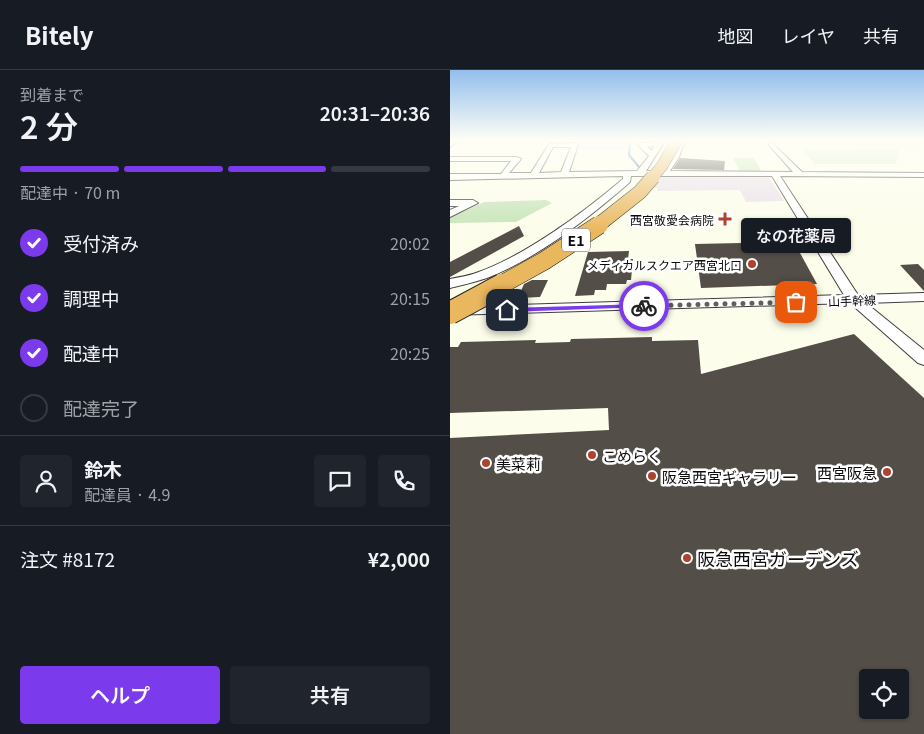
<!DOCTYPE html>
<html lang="ja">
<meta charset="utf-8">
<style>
:root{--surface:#171b24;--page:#20242c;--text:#f1f3f6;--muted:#9ea1a6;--line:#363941;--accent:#7c3aed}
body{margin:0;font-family:Georgia,"Noto Sans JP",serif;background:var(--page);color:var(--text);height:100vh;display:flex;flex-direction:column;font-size:19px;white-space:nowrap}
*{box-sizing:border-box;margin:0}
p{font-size:16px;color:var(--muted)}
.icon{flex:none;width:28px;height:28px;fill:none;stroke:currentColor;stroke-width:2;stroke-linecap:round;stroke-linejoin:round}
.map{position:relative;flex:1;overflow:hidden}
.side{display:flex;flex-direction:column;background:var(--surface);width:450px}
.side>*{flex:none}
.buttons{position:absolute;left:409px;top:599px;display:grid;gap:10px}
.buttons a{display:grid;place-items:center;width:50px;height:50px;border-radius:5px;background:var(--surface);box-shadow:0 1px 4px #0004;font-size:25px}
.pin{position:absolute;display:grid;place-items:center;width:42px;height:42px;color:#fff;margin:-21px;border-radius:10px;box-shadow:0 2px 8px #0006}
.courier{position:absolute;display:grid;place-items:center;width:50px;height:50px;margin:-25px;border:4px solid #7c3aed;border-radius:50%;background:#fff;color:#222;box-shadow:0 1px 6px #0007}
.bubble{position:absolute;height:35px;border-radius:5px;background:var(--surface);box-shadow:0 1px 4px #0004;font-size:16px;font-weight:600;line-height:35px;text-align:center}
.head em{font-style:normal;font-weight:600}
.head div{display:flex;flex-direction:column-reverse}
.head{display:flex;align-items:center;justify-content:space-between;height:85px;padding:0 20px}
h1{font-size:32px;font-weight:600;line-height:38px}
.bar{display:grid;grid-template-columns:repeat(4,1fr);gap:8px 5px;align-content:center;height:60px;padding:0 20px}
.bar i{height:6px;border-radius:4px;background:var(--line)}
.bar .selected{background:var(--accent)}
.bar p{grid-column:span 4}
.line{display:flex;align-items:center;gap:12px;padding:0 20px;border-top:1px solid var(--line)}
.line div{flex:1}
.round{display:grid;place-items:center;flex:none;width:52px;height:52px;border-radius:5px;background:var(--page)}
ol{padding:0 20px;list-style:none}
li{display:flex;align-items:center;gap:15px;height:55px}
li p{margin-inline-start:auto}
li .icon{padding:5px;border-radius:50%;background:var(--accent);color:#fff;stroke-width:4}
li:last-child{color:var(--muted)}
li i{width:28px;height:28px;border:2px solid var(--line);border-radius:50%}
.action{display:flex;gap:10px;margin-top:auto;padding:10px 20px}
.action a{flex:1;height:58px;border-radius:5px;background:var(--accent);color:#fff;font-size:20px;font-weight:600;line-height:58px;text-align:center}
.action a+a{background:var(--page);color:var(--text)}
header{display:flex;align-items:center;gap:30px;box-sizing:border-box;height:70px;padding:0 25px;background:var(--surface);border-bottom:1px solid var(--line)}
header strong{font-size:24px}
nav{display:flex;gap:28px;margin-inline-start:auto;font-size:18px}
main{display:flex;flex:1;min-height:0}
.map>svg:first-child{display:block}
.industrial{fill:#e9dfe9}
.green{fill:#c6e4b7}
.pitch{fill:#d9ecc9}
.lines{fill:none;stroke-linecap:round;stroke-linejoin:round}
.stream{stroke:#4076c2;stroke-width:2}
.building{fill:#534e48;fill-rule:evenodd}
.minor-casing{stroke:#3e3e3e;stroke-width:2}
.minor{fill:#fff;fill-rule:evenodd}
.highway-bridge-far3-casing{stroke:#1c1c1c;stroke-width:12;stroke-linecap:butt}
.highway-bridge-far2-casing{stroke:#1c1c1c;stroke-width:15;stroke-linecap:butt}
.highway-bridge-far1-casing{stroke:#1c1c1c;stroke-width:19;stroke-linecap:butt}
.highway-bridge-casing{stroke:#1c1c1c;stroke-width:24;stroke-linecap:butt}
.highway-bridge-far3{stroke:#e9b75d;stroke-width:11}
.highway-bridge-far2{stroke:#e9b75d;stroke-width:14}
.highway-bridge-far1{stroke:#e9b75d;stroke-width:18}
.highway-bridge{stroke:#e9b75d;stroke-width:22}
.route{fill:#7c3aed}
.done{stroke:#606059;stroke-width:5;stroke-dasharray:0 9}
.poi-dot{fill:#af412f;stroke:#fff;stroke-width:2}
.labels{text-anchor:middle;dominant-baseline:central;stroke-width:5;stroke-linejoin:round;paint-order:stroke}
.far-poi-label{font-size:12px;fill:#0b0b0b;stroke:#fff;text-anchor:end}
.far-street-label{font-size:12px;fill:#0b0b0b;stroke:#fff}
.shield{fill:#fff;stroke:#545454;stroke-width:1}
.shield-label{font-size:14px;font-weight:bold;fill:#0b0b0b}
.poi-label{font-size:15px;fill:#0b0b0b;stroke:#fff;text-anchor:start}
.near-poi-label{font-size:18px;fill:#0b0b0b;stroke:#fff;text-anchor:start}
</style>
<header>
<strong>Bitely</strong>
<nav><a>地図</a><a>レイヤ</a><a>共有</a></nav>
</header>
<main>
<section class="side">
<div class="head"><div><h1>2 分</h1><p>到着まで</p></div><em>20:31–20:36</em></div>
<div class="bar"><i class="selected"></i><i class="selected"></i><i class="selected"></i><i></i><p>配達中 · 70 m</p></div>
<ol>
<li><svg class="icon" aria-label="check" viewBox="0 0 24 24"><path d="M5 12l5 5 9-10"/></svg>受付済み<p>20:02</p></li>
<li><svg class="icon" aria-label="check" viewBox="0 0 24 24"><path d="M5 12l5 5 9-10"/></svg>調理中<p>20:15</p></li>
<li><svg class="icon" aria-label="check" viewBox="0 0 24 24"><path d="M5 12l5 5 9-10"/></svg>配達中<p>20:25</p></li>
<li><i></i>配達完了</li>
</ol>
<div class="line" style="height:90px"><a class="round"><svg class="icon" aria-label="person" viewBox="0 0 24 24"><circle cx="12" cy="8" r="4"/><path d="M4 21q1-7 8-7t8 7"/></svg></a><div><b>鈴木</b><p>配達員 · 4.9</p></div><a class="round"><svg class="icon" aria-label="chat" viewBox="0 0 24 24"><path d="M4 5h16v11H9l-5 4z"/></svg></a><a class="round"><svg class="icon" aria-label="phone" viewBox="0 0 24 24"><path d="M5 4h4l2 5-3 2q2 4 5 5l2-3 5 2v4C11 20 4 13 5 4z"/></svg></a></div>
<div class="line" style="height:65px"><div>注文 #8172</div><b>¥2,000</b></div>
<div class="action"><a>ヘルプ</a><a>共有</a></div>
</section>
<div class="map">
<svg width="474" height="664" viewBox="0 0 474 664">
<rect width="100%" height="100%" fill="#fdfdeb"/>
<g class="industrial">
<path d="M132,70H179L177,80H127Z"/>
<path d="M213,105L312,106L319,108L334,131L296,132L290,120L207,121L208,118H202Z"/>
</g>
<g class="green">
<path d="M283,88H304L311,101H290Z"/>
<path d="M96,130L102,133L66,152L0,153V148L34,132Z"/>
</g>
<g class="pitch">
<path d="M401,70H474V76L410,77Z"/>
<path d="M450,79L446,94H365L353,80Z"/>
</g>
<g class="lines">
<path class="stream" d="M180,70L179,85L189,97"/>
</g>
<g class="building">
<path d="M230,88L275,91L274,100L223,99Z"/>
<path d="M69,156L74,166L0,207V192Z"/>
<path d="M344,172L367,214L251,218L245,174Z"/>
<path d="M179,181L178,189H183L181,210H177L176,214H157L156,220H145L144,225L125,226L138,182Z"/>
<path d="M468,194L474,200V221L450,195Z"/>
<path d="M82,210H98L90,227L68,228L74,214Z"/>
<path d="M404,264L474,328V664H0V368L159,360L158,338L0,343V277H8L11,272L86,270L85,273L120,272L121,269L202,267V271L248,270L251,304ZM418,608H450V640H418Z"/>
</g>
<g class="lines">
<g class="minor-casing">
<g id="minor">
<path d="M3,70H10L0,77V72Z"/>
<path d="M208,70H214L213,74L196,101H212L221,87L229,70H235L229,87L220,101L343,102L319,75V73L321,72L352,102L474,103V107L330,106L408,225L474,223V231L416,233L474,280V295L468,293L400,233L0,245L1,237L394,225L322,106H181L180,112C139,148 88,188 37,208C25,212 12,215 0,218V209C9,207 18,206 26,203C75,186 133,143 173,109V106L0,110V104H51L61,91H0V87H67L71,89L59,103H81L99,74L125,73L128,75L119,102L187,101L199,86L188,75L191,73L207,72ZM204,76L202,81L197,77ZM103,77H121L111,102L89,103Z"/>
<path d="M0,130H23L28,133L0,147V140L9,136H0Z"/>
</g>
</g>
<use href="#minor" class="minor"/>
<g class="highway-bridge-far3-casing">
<path id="highway-bridge-far3" d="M202,108L212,96L227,70"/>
</g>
<g class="highway-bridge-far2-casing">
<path id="highway-bridge-far2" d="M147,156L190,122L203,107"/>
</g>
<g class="highway-bridge-far1-casing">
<path id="highway-bridge-far1" d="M49,216L94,191L149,155"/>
</g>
<g class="highway-bridge-casing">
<path id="highway-bridge" d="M0,243L52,215"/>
</g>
<use href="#highway-bridge-far3" class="highway-bridge-far3"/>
<use href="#highway-bridge-far2" class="highway-bridge-far2"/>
<use href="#highway-bridge-far1" class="highway-bridge-far1"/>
<use href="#highway-bridge" class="highway-bridge"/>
</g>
<linearGradient id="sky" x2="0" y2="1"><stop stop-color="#93beec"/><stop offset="0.43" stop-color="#fefef6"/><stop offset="1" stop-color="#fefef6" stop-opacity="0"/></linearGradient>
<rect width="474" height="163" fill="url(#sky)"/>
<path class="route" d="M194,234L196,237L57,242L54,240L57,238Z"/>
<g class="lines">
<path class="done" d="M194,236L346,232"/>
</g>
<g class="poi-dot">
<path d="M272.5 141.5h5v5h5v5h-5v5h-5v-5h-5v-5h5z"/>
<circle cx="302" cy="194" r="5"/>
<circle cx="142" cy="385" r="5"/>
<circle cx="36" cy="393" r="5"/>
<circle cx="437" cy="402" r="5"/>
<circle cx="202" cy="406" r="5"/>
<circle cx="237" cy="488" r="5"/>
</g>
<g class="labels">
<g class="far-poi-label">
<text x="264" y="149">西宮敬愛会病院</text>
<text x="292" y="194">メディカルスクエア西宮北口</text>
</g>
<g class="far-street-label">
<text transform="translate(402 230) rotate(-2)">山手幹線</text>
</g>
<rect class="shield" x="112" y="158.5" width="28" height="23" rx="4"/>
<g class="shield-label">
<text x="126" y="170">E1</text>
</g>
<g class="poi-label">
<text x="152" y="385">こめらく</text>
<text x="46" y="393">美菜莉</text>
<text x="427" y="402" text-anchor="end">西宮阪急</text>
<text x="212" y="406">阪急西宮ギャラリー</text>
</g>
<g class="near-poi-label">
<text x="247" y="488">阪急西宮ガーデンズ</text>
</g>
</g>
</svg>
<div class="buttons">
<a><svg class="icon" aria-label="locate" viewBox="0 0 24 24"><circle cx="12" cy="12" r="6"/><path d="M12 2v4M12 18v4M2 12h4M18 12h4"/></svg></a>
</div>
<div class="pin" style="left:346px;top:232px;background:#ea580c"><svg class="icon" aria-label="bag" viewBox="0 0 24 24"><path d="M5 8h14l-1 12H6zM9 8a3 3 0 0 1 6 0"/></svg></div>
<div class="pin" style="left:57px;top:240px;background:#1f2937"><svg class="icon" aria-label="home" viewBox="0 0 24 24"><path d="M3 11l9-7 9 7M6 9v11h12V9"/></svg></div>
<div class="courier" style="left:194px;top:236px"><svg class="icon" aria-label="bike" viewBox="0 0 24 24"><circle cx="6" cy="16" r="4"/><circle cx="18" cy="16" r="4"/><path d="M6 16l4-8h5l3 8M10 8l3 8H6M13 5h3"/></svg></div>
<div class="bubble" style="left:291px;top:148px;width:110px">なの花薬局</div>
</div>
</main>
